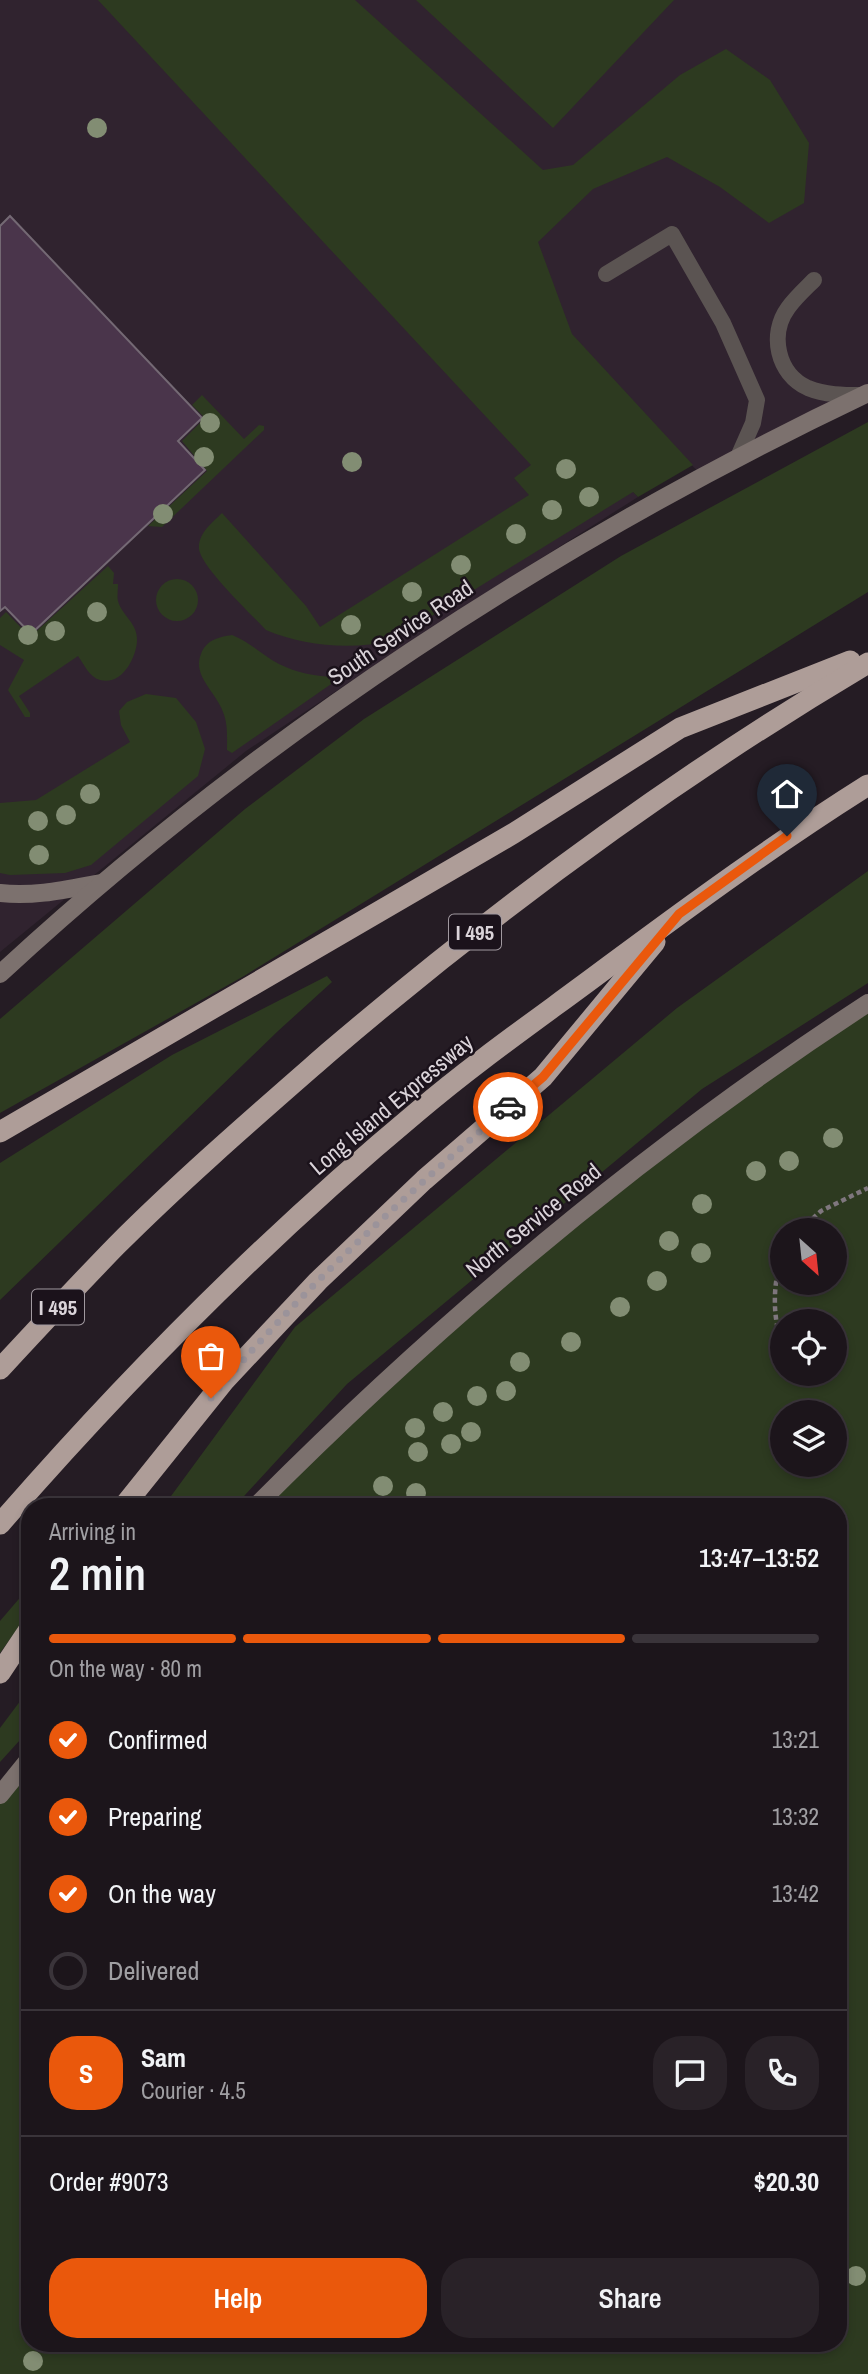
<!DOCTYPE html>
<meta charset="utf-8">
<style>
:root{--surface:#1c151b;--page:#292228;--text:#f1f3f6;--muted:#a09fa3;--line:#3a343a;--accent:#ea580c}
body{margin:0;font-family:"Archivo Narrow",sans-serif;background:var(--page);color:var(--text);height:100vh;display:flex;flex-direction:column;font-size:26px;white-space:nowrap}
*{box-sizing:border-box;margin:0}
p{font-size:23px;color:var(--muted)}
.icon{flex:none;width:38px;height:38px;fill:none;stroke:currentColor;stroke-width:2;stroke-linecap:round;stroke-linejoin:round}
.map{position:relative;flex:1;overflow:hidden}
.details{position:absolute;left:21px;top:1498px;width:826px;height:854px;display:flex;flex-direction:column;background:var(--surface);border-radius:28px;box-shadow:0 4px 10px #0003,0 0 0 2px var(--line)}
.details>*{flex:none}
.needle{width:46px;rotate:153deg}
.tools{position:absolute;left:770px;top:1218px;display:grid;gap:14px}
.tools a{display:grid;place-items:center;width:77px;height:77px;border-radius:50%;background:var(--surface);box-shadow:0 4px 10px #0003,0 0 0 2px var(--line);font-size:35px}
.pin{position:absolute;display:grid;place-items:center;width:60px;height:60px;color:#fff;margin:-72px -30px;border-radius:50% 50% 50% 0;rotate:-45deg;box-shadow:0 0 7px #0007}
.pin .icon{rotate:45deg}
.courier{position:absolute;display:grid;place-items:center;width:70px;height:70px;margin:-35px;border:5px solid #ea580c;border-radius:50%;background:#fff;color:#222;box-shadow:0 2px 9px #0007}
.head em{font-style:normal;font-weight:600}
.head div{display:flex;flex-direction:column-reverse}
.head{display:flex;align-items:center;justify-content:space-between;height:119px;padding:0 28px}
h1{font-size:46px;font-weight:600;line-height:52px}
.bar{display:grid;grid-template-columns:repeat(4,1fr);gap:10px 7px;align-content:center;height:84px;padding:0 28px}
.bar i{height:9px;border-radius:5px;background:var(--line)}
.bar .active{background:var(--accent)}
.bar p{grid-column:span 4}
.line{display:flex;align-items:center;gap:18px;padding:0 28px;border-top:2px solid var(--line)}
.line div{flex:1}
.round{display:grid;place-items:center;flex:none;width:74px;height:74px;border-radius:28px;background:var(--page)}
ol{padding:0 28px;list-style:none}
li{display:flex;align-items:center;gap:21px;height:77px}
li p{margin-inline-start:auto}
li .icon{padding:7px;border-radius:50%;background:var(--accent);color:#fff;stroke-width:4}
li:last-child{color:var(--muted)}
li i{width:38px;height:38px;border:4px solid var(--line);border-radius:50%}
.button{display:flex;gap:14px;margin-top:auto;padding:14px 28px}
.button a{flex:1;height:80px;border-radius:28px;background:var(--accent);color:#fff;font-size:28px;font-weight:600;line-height:80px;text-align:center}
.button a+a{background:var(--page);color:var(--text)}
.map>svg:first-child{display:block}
.built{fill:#30232f}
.green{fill:#2d3a20;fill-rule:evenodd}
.building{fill:#4a354b;stroke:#746974;stroke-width:2}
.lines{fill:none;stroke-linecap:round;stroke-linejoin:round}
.path{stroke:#7f777e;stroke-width:4.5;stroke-dasharray:5 3.5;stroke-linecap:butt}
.lane{stroke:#5b5452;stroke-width:16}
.secondary{stroke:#7c716e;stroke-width:18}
.highway{stroke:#ae9d98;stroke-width:21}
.tree{fill:#828d73}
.done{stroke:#9b939a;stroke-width:7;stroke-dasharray:0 12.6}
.route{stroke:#ea580c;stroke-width:9}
.labels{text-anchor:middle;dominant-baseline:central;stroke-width:5;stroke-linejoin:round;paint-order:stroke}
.shield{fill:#1b121b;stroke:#a199a0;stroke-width:2}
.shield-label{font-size:21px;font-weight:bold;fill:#dad3d9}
.street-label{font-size:23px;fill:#dad3d9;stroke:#1b121b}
</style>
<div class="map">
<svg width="868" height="2374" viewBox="0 0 868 2374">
<rect width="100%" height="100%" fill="#251c24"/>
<g class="built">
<path d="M0,0H138L638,497L434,626L246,751L0,952Z"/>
<path d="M262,0H868V389L700,474Z"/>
</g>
<g class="green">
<path d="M98,0H355L543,170L573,165L680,75L726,49L770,80L809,143L804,203L769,223L720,187L667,157L593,189L538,242L572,334L693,465L638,497L633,492L391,641C351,650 303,646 266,630C251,614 201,567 199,549C198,533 212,523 222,513L306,606L320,627L529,495L514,478L531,465Z"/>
<path d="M416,0H674L553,128Z"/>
<path d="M202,395L244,439L259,425L264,426V430L162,527L148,526L207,471L182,441L205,418L192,405Z"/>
<path d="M868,422V592L244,976L0,1113V1019L245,809L364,719L621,556Z"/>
<path d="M108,566L114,573L113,584H118C118,589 117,597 118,601C122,616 138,623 137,641C136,658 122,686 100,680C89,677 84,664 78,656L19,696L30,713V717H25L8,690L24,660L0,645V618L6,612L30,637Z"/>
<circle cx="177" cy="600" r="21"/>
<path d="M232,635C250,642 262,655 279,664C297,673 314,676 333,677L334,682L232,753L227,750C227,737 228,724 223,712C216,692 192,676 201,654C206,640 219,637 232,635Z"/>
<path d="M146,694L176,698L196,722L205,749L198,776L91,865L65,873L10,875L0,873V803L36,800L130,742L121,725L119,711L127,702Z"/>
<path d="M868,871V983L702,1089L347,1384L234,1507H163L295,1327L677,1008Z"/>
<path d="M327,976L332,982L278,1031L0,1300V1163L172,1055Z"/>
<path d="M868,1003V2374H0V1795L30,1758V2343H838V1507H255L503,1275ZM782,1230H835V1283H782ZM782,1321H835V1374H782ZM782,1412H835V1465H782Z"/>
<path d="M30,1586V1611L0,1653V1621Z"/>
<path d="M30,1688V1729L0,1762V1728Z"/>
</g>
<path class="building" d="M10,216L202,418L178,441L205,470L31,634L5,607L0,611V226Z"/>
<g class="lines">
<g class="path">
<path d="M800,1230L821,1211L868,1188"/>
<path d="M782,1256C773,1283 772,1316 782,1343"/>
<path d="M795,1374L800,1383"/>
</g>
<g class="lane">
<path d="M606,274L672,234L723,323L757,400L753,423L738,457"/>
<path d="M814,280C805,289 795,298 788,308C769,334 777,374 808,388C825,395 844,395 862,395"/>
</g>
<g class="secondary">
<path d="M0,893C35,897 68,889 101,883"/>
<path d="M0,974C256,737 554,542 868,393"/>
<path d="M255,1507C444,1317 644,1149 868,1003"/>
<path d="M0,1795L30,1758"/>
</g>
<g class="highway">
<path d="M0,1132L514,833L680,728L850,661"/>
<path d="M0,1369C38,1328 77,1286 116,1246C184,1178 257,1115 329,1052C498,908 677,776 868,663"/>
<path d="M123,1507L225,1380L318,1281L424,1180L543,1077L655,942"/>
<path d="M0,1524C128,1377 267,1237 417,1112C478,1060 545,1014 609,966C694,903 779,841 868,785"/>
<path d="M0,1673L30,1628"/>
</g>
</g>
<g class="tree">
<circle cx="97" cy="128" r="10"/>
<circle cx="210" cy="423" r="10"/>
<circle cx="204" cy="457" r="10"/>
<circle cx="352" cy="462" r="10"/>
<circle cx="566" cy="469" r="10"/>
<circle cx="589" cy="497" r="10"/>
<circle cx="552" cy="510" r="10"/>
<circle cx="163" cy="514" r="10"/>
<circle cx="516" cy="534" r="10"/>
<circle cx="461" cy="565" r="10"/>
<circle cx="412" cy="592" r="10"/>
<circle cx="97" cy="612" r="10"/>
<circle cx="351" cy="625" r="10"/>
<circle cx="55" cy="631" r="10"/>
<circle cx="28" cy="635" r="10"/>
<circle cx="90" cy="794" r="10"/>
<circle cx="66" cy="815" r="10"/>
<circle cx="38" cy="821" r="10"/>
<circle cx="39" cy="855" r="10"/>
<circle cx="833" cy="1138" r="10"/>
<circle cx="789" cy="1161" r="10"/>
<circle cx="756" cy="1171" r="10"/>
<circle cx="702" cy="1204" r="10"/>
<circle cx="669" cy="1241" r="10"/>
<circle cx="701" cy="1253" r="10"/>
<circle cx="657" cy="1281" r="10"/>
<circle cx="620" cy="1307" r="10"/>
<circle cx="571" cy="1342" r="10"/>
<circle cx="520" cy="1362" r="10"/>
<circle cx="506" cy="1391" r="10"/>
<circle cx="477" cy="1396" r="10"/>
<circle cx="443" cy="1412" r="10"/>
<circle cx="415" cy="1428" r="10"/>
<circle cx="471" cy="1432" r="10"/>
<circle cx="451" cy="1444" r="10"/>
<circle cx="418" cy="1452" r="10"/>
<circle cx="383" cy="1486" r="10"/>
<circle cx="416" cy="1493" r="10"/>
<circle cx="856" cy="2276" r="10"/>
<circle cx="33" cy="2361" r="10"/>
</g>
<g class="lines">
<path class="done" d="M211,1398C299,1291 404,1197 508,1107"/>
<path class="route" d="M508,1107L543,1077L679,914L787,836"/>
</g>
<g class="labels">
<g class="shield">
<rect x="449" y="914.5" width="52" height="35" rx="5"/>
<rect x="32" y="1289.5" width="52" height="35" rx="5"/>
</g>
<g class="shield-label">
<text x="475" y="932">I 495</text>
<text x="58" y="1307">I 495</text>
</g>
<g class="street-label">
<text transform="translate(400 632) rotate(-34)">South Service Road</text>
<text transform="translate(391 1104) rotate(-40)">Long Island Expressway</text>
<text transform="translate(533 1220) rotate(-39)">North Service Road</text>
</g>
</g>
</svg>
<div class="tools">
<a><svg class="needle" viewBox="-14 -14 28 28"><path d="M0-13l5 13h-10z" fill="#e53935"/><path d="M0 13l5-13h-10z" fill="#a09fa3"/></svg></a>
<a><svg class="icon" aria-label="locate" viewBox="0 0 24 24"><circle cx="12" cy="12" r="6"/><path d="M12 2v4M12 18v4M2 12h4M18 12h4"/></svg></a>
<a><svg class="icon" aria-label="layers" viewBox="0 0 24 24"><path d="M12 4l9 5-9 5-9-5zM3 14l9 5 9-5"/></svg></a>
</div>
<div class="pin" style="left:211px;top:1398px;background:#ea580c"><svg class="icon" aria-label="bag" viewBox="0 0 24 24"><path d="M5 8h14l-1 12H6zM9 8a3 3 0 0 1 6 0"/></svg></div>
<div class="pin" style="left:787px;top:836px;background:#1f2937"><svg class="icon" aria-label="home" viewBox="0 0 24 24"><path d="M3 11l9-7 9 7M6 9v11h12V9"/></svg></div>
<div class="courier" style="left:508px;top:1107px"><svg class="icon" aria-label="car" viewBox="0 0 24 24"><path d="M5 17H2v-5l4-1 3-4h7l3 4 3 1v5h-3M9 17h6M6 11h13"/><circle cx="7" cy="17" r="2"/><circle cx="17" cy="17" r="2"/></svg></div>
<section class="details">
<div class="head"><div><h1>2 min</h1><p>Arriving in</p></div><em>13:47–13:52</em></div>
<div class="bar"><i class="active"></i><i class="active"></i><i class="active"></i><i></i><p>On the way · 80 m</p></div>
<ol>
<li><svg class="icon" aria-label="check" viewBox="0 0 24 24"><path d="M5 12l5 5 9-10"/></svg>Confirmed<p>13:21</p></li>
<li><svg class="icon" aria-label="check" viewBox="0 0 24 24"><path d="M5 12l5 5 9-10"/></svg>Preparing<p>13:32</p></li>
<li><svg class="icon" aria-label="check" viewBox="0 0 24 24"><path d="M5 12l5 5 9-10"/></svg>On the way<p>13:42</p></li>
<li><i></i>Delivered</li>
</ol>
<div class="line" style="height:126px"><b class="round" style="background:var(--accent);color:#fff">S</b><div><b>Sam</b><p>Courier · 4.5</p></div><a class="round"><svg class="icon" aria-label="chat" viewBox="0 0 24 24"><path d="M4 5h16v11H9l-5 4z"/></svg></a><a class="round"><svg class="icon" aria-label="phone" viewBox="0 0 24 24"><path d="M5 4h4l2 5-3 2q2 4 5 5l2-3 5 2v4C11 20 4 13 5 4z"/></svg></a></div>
<div class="line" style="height:91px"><div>Order #9073</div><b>$20.30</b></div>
<div class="button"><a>Help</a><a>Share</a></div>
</section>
</div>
